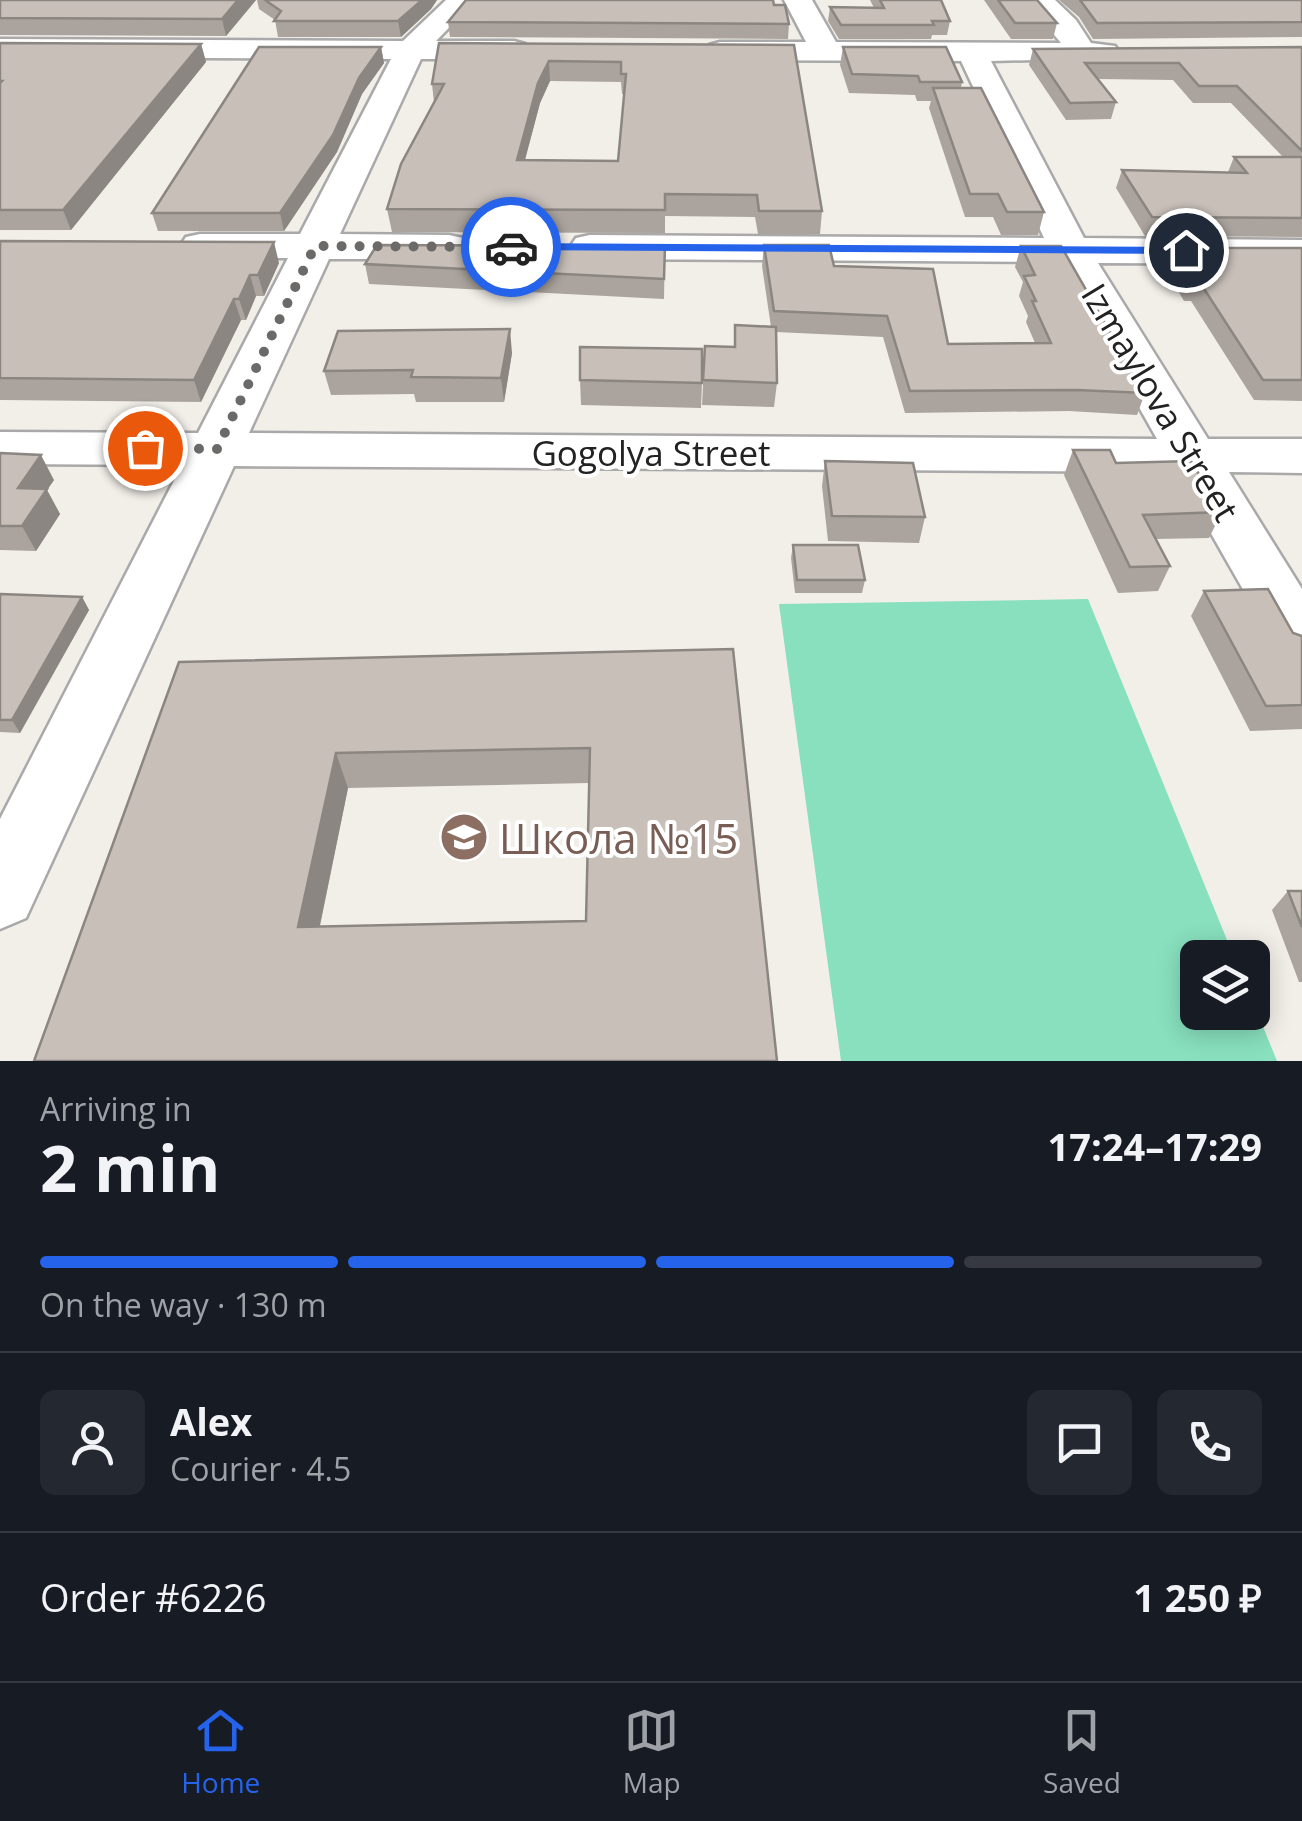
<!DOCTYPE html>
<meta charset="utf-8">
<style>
:root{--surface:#171b24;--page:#242831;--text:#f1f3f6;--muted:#9ea1a6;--line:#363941;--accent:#2563eb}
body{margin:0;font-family:"Open Sans",sans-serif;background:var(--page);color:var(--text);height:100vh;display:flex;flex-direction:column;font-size:38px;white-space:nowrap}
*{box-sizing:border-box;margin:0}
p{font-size:32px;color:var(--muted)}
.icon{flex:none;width:55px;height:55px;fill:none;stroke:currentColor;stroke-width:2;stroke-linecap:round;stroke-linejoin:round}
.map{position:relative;height:1061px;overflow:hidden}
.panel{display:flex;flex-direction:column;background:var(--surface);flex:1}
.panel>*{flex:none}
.tools{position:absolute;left:1180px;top:940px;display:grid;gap:20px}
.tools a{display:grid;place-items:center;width:90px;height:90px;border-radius:15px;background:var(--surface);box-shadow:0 5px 25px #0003;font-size:50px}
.pin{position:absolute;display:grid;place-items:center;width:85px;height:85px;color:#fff;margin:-42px;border:5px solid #fff;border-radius:50%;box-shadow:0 2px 10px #0007}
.courier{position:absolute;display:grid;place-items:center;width:100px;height:100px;margin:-50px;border:8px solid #2563eb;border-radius:50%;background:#fff;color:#222;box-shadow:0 2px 12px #0007}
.headline em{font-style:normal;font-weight:700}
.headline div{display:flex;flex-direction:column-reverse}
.headline{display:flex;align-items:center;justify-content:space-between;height:170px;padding:0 40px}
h1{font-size:65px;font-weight:700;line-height:75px}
.bar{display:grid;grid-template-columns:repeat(4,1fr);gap:15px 10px;align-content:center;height:120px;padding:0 40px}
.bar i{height:12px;border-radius:8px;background:var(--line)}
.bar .current{background:var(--accent)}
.bar p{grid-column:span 4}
.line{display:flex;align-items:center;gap:25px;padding:0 40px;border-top:2px solid var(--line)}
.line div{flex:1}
.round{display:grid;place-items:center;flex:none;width:105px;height:105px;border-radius:15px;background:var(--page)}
.dock{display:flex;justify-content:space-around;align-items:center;height:140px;border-top:2px solid var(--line);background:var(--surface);font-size:28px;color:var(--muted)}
.dock a{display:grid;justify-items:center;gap:5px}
.dock .current{color:var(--accent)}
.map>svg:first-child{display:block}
.pitch{fill:#88e0be}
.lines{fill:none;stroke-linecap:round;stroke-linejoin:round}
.minor-casing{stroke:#a9a9a9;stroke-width:5}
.minor{fill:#fff;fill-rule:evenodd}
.wall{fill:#aba49e;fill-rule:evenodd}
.shaded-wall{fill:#8b8681}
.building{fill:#c7bfb8;stroke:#8b8681;stroke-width:2.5;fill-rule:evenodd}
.route{fill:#2563eb}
.done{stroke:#6b6a68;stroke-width:10;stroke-dasharray:0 18}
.labels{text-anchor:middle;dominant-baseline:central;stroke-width:8;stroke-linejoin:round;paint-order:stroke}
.street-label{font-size:35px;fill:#222;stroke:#fff}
.near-education-label{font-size:42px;fill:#785e54;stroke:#fff;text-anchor:start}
</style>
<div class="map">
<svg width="1302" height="1061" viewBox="0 0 1302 1061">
<rect width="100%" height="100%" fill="#f2efe9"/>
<path class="pitch" d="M1088,599L1234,957L1198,958V1012H1252L1253,1002L1277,1061H841L779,604Z"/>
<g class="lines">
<g class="minor-casing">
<path id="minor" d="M446,0H476L436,41H514L525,44L529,50L525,56L514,59H421L340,234L449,235L463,238L469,247L463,256L449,259H329L249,433L1157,439L1057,262L590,259L576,256L570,247L576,238L590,235L1044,238L961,61L720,60L709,57L705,51L709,45L720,42H806L784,0H812L836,42L1061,43L1025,0H1055L1076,20L1091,43L1115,46L1119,52L1115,58L991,61L1084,238L1302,240V264L1098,263L1208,439H1302V473L1229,472L1302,589V663L1281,656L1176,472L234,466L26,918L0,929V819L182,465L0,464V432L198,433L288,258H200L186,255L180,246L186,237L200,234H300L391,59L0,57V39L403,41Z"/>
</g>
<use href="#minor" class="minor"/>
</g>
<g class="wall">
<path d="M0,0H256L226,36L0,35Z"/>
<path d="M257,0H437L431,9L401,37H278L275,20L259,9Z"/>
<path d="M870,0H941L950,21L947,35H932L931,39H839L828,21L830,7L874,8Z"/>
<path d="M984,0H1037L1057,23L1053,39H1011Z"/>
<path d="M1059,0H1302V37L1093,39L1079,17Z"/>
<path d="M774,5L789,24L788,39L450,37L448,22Z"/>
<path d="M0,43L201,44L206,62L71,230H0Z"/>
<path d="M439,43L794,45L822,211L820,234H758L755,217L665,216V233L392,232L387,209L434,103L432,84ZM550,81L621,82L622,94H624L618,161L525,160L540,103Z"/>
<path d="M381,47L384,63L362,94L337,152L284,231H158L152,213Z"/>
<path d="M843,47L962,82L961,88L1044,212L1038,235H1001L993,217H965L929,108L931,101H917L915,95L849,93L840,65Z"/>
<path d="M1302,47V237L1145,236L1116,188L1122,170L1228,172L1234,157H1283L1231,103H1193L1173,80L1098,79L1116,102L1111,119L1066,120L1029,65L1033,49Z"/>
<path d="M0,241L279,263L264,296H256L246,320H241L201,402L0,400Z"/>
<path d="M764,245L834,266L948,344L1035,343L1026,322L1028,316L1019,296L1023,282L1015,267L1021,246L1145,393L1137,415L1069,411L905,413L883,337L776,332L777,383L774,407L702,405L705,346L734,347L735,325L771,327L762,266Z"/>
<path d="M665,246L664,299L369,284L365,264Z"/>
<path d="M1171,248H1302V401L1254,400L1191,301H1184L1164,267Z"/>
<path d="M512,353L504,402H416L414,394L331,395L324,371Z"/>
<path d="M580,380L702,383L701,408L581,405Z"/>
<path d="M1073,450L1116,463L1222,512L1209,538L1156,539L1170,566L1158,591L1118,593L1064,475Z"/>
<path d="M0,453L54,480L47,490L60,514L36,551L0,550Z"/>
<path d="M825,461L925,517L919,543L828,541L822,486Z"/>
<path d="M793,545L865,580L862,593H795L791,558Z"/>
<path d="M1204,591L1302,636V729L1250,731L1191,616Z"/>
<path d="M0,594L82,597L89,610L20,733L0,732Z"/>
<path d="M733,649L777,1061H34L179,662ZM589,783L586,921L320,926L348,788Z"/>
<path d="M1288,891H1302V982H1299L1272,910Z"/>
</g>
<g class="shaded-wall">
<path d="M238,0H256L226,36L222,19Z"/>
<path d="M422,0H437L431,9L401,37L398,21Z"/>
<path d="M201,44L206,62L71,230L63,210Z"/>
<path d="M381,47L384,63L362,94L337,152L284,231L280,213L359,78Z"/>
<path d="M549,61L550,81L540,103L519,182L517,160L538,83Z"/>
<path d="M274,242L279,263L264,296L258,275Z"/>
<path d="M250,275L256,296L246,320L239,299Z"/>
<path d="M234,299L241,320L201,402L194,380Z"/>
<path d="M510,329L512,353L504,402L501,378Z"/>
<path d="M41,455L54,480L47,490L60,514L36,551L22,526L18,488Z"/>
<path d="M82,597L89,610L20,733L12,720Z"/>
<path d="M336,753L348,788L313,958L298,927Z"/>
</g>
<g class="building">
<path d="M0,0H238L222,19L0,18Z"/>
<path d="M265,0H422L398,21H274L281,11Z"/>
<path d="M466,0H773L774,5H785L789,24L448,22Z"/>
<path d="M880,0H941L950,21H932L934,25H841L830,7L884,8Z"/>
<path d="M998,0H1037L1057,23H1015Z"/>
<path d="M1080,0H1302V22L1097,23Z"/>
<path d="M0,43L201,44L63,210H0V83L2,81H0Z"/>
<path d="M439,43L794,45L822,211H759L757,195L665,194V210L387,209L401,164L444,84H432ZM549,61L621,62V74H626L618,161L517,160L538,83Z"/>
<path d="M259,47H381L359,78L333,135L280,213H152Z"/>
<path d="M843,47H946L962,82H920L918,76L852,74Z"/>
<path d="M1302,47V151L1237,86H1199L1179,63H1085L1116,102L1070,103L1033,49Z"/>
<path d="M933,88H981L1044,212H1007L998,194H970Z"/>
<path d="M1234,157H1302V218L1152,217L1122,170L1247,173Z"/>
<path d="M0,241L274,242L258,275H250L239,299H234L194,380L0,378Z"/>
<path d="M377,245L665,246L664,279L365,264Z"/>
<path d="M764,245H829L834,266L933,269L948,344L1051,343L1032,301H1036L1024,276L1035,275L1021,246H1061L1145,393L1077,390L910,391L887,316L774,311Z"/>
<path d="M1171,248H1302V380H1263L1199,281H1192Z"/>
<path d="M735,325L776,327L777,383L703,380L705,346L735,347Z"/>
<path d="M510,329L501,378L411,377L413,370L324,371L338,331Z"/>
<path d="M580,347L702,349V383L580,380Z"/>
<path d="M1073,450H1110L1116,463L1191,461L1222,512L1143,515L1170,566L1130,567Z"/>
<path d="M0,453L41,455L18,488L47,489L22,526H0Z"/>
<path d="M825,461L913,463L925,517L832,516Z"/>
<path d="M793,545H858L865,580H797Z"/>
<path d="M1268,589L1293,633L1302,636V705L1266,706L1204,591Z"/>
<path d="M0,594L82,597L12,720H0Z"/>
<path d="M733,649L777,1061H34L179,662ZM590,748L586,921L298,927L336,753Z"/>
<path d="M1288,891H1302V927Z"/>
</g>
<path class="route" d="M511,243L1186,247L1192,250L1186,254L506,250Z"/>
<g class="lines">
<path class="done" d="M145,448L217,449L315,246L511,247"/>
</g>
<defs>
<g id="school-disc" transform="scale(2.5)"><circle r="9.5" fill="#8d6e63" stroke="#fff"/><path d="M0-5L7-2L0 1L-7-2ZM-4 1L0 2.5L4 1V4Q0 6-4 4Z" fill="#fff"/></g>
</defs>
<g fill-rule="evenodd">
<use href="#school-disc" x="464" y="837"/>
</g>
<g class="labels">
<g class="street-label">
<text transform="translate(1161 402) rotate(59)">Izmaylova Street</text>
<text x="651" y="452">Gogolya Street</text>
</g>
<g class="near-education-label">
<text x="499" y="837">Школа №15</text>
</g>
</g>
</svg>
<div class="tools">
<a><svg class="icon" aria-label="layers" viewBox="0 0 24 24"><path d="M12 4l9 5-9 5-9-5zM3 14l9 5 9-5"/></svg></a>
</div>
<div class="pin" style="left:145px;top:448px;background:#ea580c"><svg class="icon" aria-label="bag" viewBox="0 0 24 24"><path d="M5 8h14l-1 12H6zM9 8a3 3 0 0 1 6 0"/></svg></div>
<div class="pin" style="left:1186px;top:250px;background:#1f2937"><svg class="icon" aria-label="home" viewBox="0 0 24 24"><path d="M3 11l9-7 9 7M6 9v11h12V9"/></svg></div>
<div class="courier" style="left:511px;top:247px"><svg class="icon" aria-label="car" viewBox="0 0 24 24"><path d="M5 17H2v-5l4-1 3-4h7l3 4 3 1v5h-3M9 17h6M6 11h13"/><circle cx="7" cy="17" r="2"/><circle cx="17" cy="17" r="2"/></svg></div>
</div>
<section class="panel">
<div class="headline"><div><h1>2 min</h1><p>Arriving in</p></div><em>17:24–17:29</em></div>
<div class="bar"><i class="current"></i><i class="current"></i><i class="current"></i><i></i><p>On the way · 130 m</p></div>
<div class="line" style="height:180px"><a class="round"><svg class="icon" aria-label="person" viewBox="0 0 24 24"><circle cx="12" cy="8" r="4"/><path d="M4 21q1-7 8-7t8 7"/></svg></a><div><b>Alex</b><p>Courier · 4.5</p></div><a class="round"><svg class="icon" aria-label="chat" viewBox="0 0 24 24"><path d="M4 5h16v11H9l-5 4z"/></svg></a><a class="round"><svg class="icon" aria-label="phone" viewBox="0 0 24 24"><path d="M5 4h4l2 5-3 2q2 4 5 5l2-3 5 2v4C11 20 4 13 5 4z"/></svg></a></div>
<div class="line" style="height:130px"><div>Order #6226</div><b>1 250 ₽</b></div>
</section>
<nav class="dock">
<a class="current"><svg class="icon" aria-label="home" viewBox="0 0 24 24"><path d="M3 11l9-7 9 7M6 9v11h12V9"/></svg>Home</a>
<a><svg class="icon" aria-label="map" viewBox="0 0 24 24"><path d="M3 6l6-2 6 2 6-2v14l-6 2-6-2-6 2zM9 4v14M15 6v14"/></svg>Map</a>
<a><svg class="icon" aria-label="saved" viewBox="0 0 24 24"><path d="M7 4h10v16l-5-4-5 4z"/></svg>Saved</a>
</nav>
